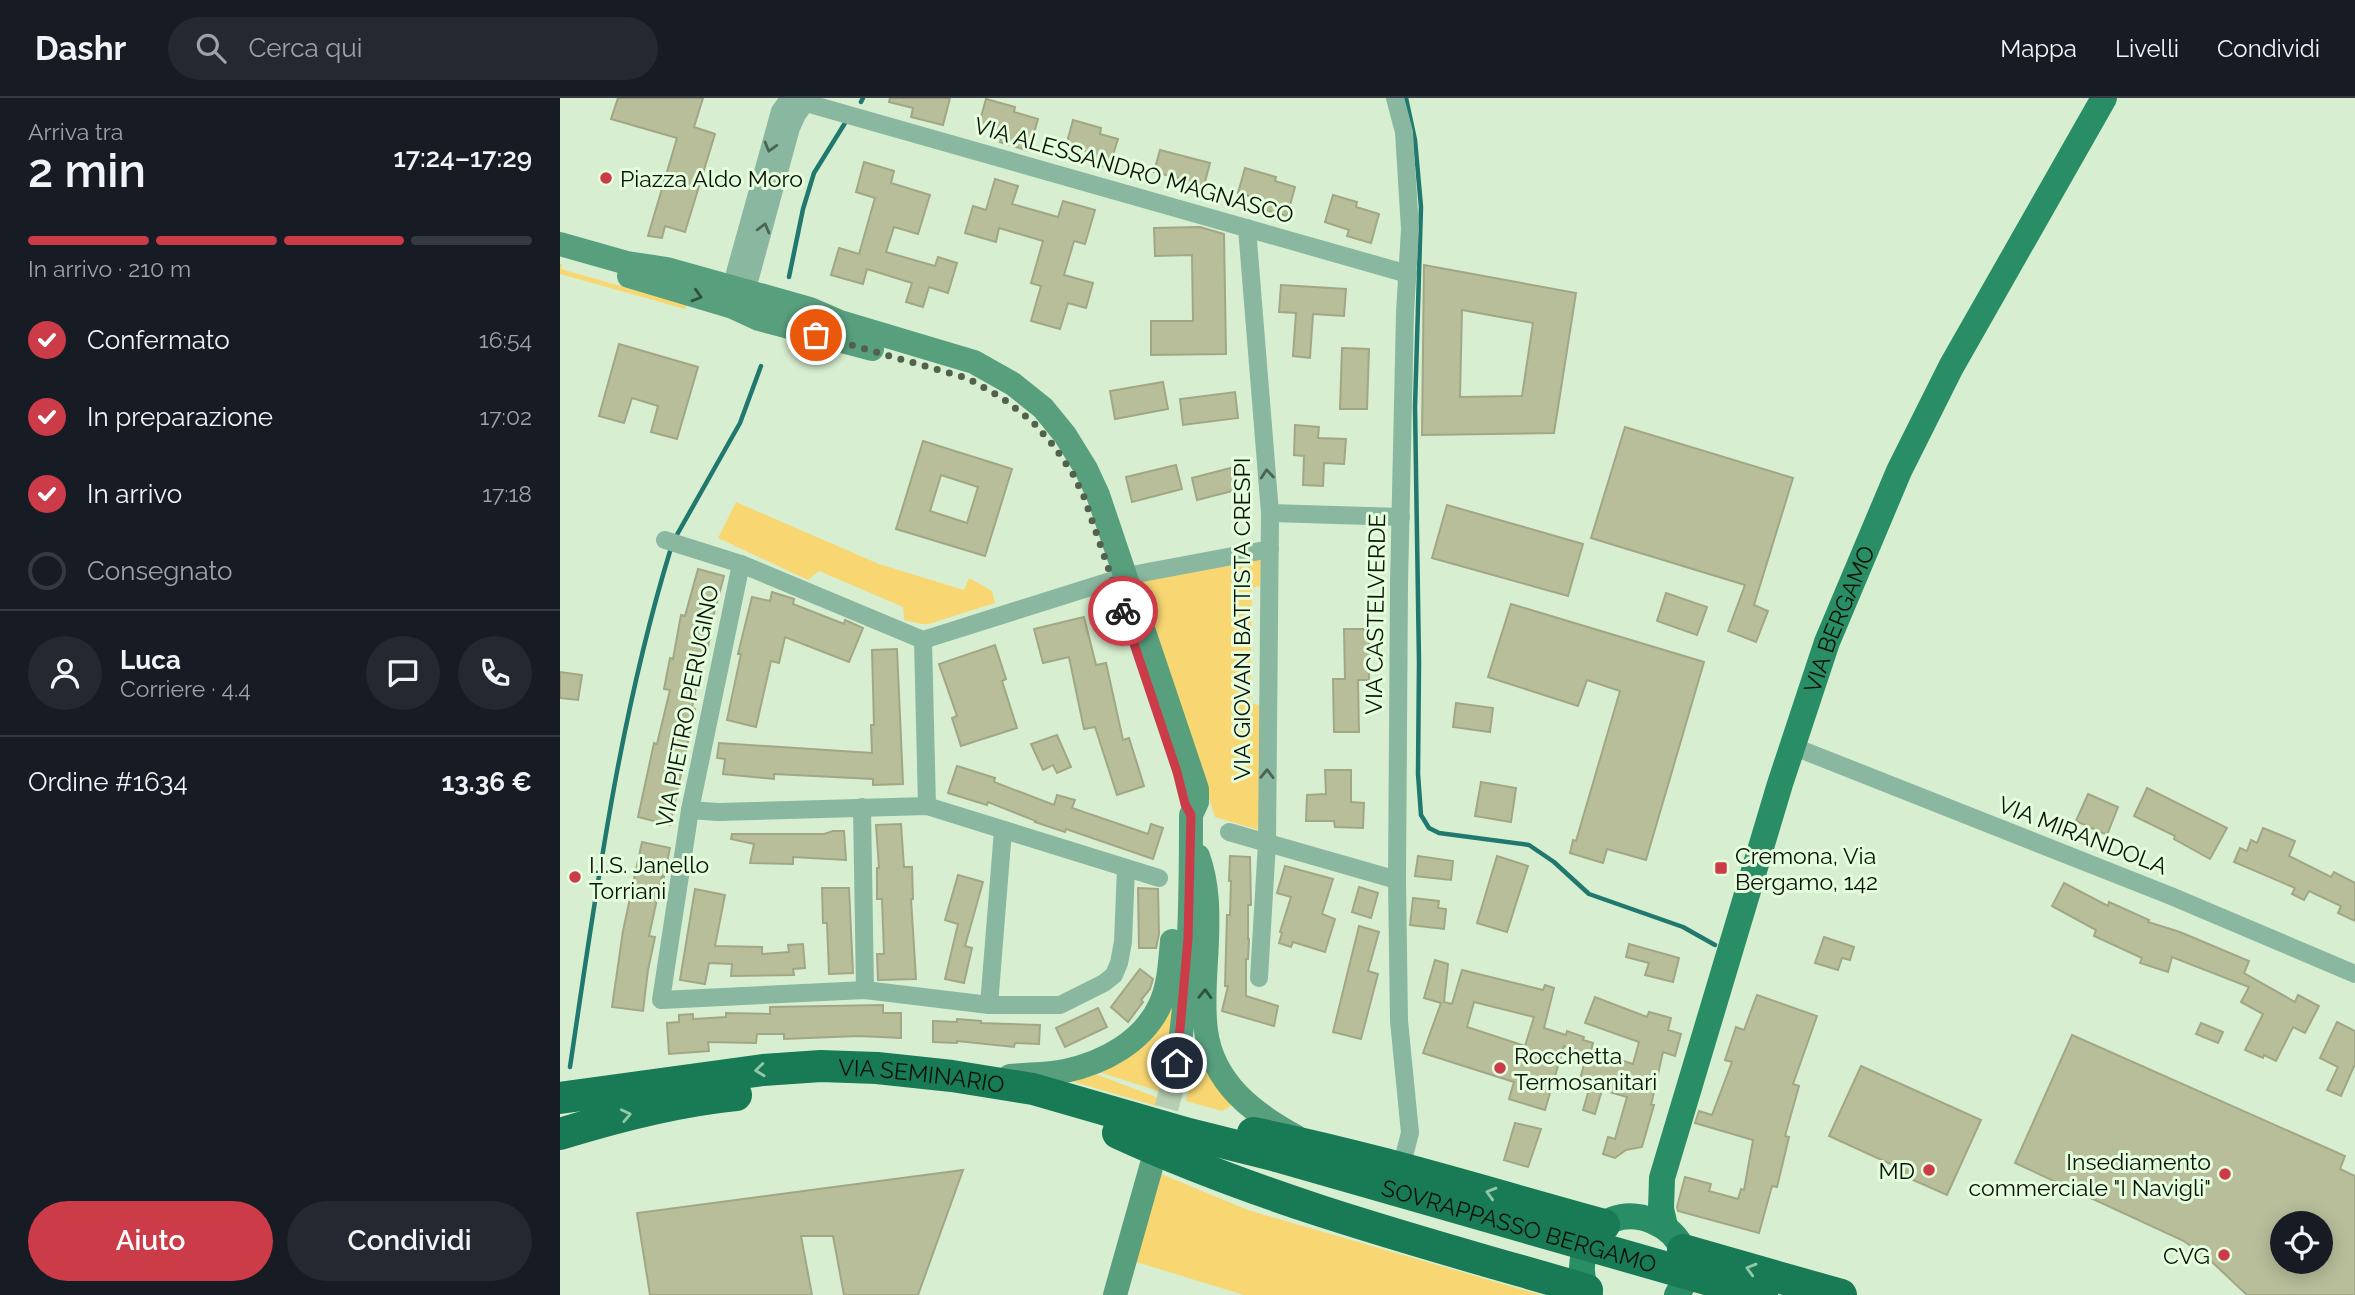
<!DOCTYPE html>
<html lang="it">
<meta charset="utf-8">
<style>
:root{--surface:#171b24;--page:#242831;--text:#f1f3f6;--muted:#9ea1a6;--line:#363941;--accent:#cb3b48}
body{margin:0;font-family:Raleway,sans-serif;background:var(--page);color:var(--text);height:100vh;display:flex;flex-direction:column;font-size:26px;white-space:nowrap}
*{box-sizing:border-box;margin:0}
p{font-size:23px;color:var(--muted)}
.icon{flex:none;width:38px;height:38px;fill:none;stroke:currentColor;stroke-width:2;stroke-linecap:round;stroke-linejoin:round}
.map{position:relative;flex:1;overflow:hidden}
.side{display:flex;flex-direction:column;background:var(--surface);width:560px}
.side>*{flex:none}
.tools{position:absolute;left:1710px;top:1113px;display:grid;gap:14px}
.tools a{display:grid;place-items:center;width:63px;height:63px;border-radius:50%;background:var(--surface);box-shadow:0 4px 18px #0003;font-size:35px}
.pin{position:absolute;display:grid;place-items:center;width:60px;height:60px;color:#fff;margin:-30px;border:4px solid #fff;border-radius:50%;box-shadow:0 2px 7px #0007}
.courier{position:absolute;display:grid;place-items:center;width:70px;height:70px;margin:-35px;border:5px solid #cb3b48;border-radius:50%;background:#fff;color:#222;box-shadow:0 2px 9px #0007}
.overview em{font-style:normal;font-weight:600}
.overview div{display:flex;flex-direction:column-reverse}
.overview{display:flex;align-items:center;justify-content:space-between;height:119px;padding:0 28px}
h1{font-size:46px;font-weight:600;line-height:52px}
.bar{display:grid;grid-template-columns:repeat(4,1fr);gap:10px 7px;align-content:center;height:84px;padding:0 28px}
.bar i{height:9px;border-radius:5px;background:var(--line)}
.bar .on{background:var(--accent)}
.bar p{grid-column:span 4}
.line{display:flex;align-items:center;gap:18px;padding:0 28px;border-top:2px solid var(--line)}
.line div{flex:1}
.round{display:grid;place-items:center;flex:none;width:74px;height:74px;border-radius:37px;background:var(--page)}
ol{padding:0 28px;list-style:none}
li{display:flex;align-items:center;gap:21px;height:77px}
li p{margin-inline-start:auto}
li .icon{padding:7px;border-radius:50%;background:var(--accent);color:#fff;stroke-width:4}
li:last-child{color:var(--muted)}
li i{width:38px;height:38px;border:4px solid var(--line);border-radius:50%}
.cta{display:flex;gap:14px;margin-top:auto;padding:14px 28px}
.cta a{flex:1;height:80px;border-radius:42px;background:var(--accent);color:#fff;font-size:28px;font-weight:600;line-height:80px;text-align:center}
.cta a+a{background:var(--page);color:var(--text)}
header{display:flex;align-items:center;gap:42px;box-sizing:border-box;height:98px;padding:0 35px;background:var(--surface);border-bottom:2px solid var(--line)}
header strong{font-size:33px}
nav{display:flex;gap:38px;margin-inline-start:auto;font-size:24px}
.search{width:490px;height:63px;background:var(--page);display:flex;align-items:center;gap:18px;box-sizing:border-box;padding:0 24px;border-radius:38px;color:var(--muted);font-size:26px}
main{display:flex;flex:1;min-height:0}
.map>svg:first-child{display:block}
.green{fill:#f8d773}
.lines{fill:none;stroke-linecap:round;stroke-linejoin:round}
.stream{stroke:#21786e;stroke-width:4.5}
.building{fill:#b8be9a;stroke:#a1a784;stroke-width:2;fill-rule:evenodd}
.secondary-tunnel{stroke:#b8ceb2;stroke-width:24;stroke-dasharray:24 12;stroke-linecap:butt}
.street{stroke:#8ab7a0;stroke-width:18}
.secondary{stroke:#589f7e;stroke-width:24}
.primary{stroke:#298e66;stroke-width:26}
.highway{stroke:#197a56;stroke-width:32}
.highway-bridge{stroke:#197a56;stroke-width:32}
.oneway{stroke:#4a6554}
.oneway2{stroke:#2e523d}
.oneway3{stroke:#93c9a7}
.done{stroke:#52604e;stroke-width:7;stroke-dasharray:0 12.6}
.route{stroke:#cb3b48;stroke-width:9}
.poi-dot{fill:#cb3b48;stroke:#e4fddd;stroke-width:2.5}
.labels{text-anchor:middle;dominant-baseline:central;stroke-width:6;stroke-linejoin:round;paint-order:stroke}
.street-label{font-size:23px;fill:#0b1308;stroke:#e4fddd}
.poi-label{font-size:23px;fill:#0b1308;stroke:#e4fddd;text-anchor:start}
</style>
<header>
<strong>Dashr</strong>
<div class="search"><svg class="icon" aria-label="search" viewBox="0 0 24 24"><circle cx="10" cy="10" r="6"/><path d="M15 15l6 6"/></svg>Cerca qui</div>
<nav><a>Mappa</a><a>Livelli</a><a>Condividi</a></nav>
</header>
<main>
<section class="side">
<div class="overview"><div><h1>2 min</h1><p>Arriva tra</p></div><em>17:24–17:29</em></div>
<div class="bar"><i class="on"></i><i class="on"></i><i class="on"></i><i></i><p>In arrivo · 210 m</p></div>
<ol>
<li><svg class="icon" aria-label="check" viewBox="0 0 24 24"><path d="M5 12l5 5 9-10"/></svg>Confermato<p>16:54</p></li>
<li><svg class="icon" aria-label="check" viewBox="0 0 24 24"><path d="M5 12l5 5 9-10"/></svg>In preparazione<p>17:02</p></li>
<li><svg class="icon" aria-label="check" viewBox="0 0 24 24"><path d="M5 12l5 5 9-10"/></svg>In arrivo<p>17:18</p></li>
<li><i></i>Consegnato</li>
</ol>
<div class="line" style="height:126px"><a class="round"><svg class="icon" aria-label="person" viewBox="0 0 24 24"><circle cx="12" cy="8" r="4"/><path d="M4 21q1-7 8-7t8 7"/></svg></a><div><b>Luca</b><p>Corriere · 4.4</p></div><a class="round"><svg class="icon" aria-label="chat" viewBox="0 0 24 24"><path d="M4 5h16v11H9l-5 4z"/></svg></a><a class="round"><svg class="icon" aria-label="phone" viewBox="0 0 24 24"><path d="M5 4h4l2 5-3 2q2 4 5 5l2-3 5 2v4C11 20 4 13 5 4z"/></svg></a></div>
<div class="line" style="height:91px"><div>Ordine #1634</div><b>13.36 €</b></div>
<div class="cta"><a>Aiuto</a><a>Condividi</a></div>
</section>
<div class="map">
<svg width="1795" height="1197" viewBox="0 0 1795 1197">
<rect width="100%" height="100%" fill="#d7efd0"/>
<g class="green">
<path d="M0,166H2L1,171L110,202L128,201L125,211L0,176Z"/>
<path d="M176,404L319,466L404,492L409,480L432,493L435,505L369,526H361L344,522L343,509L259,473L248,482L158,440Z"/>
<path d="M701,461L700,488L692,490L690,605L699,607V732L655,719L581,483Z"/>
<path d="M614,891L610,954L601,994L539,974Z"/>
<path d="M639,941L675,1006L662,1013L626,1003Z"/>
<path d="M530,974L599,1000L597,1008L507,982Z"/>
<path d="M601,1076L688,1112L981,1197H684L576,1164Z"/>
</g>
<g class="lines">
<g class="stream">
<path d="M846,0L855,42L861,109L855,309L859,564L858,676L861,717L869,730L879,735L969,747L994,764L1029,796L1123,829L1155,847"/>
<path d="M301,4L303,0"/>
<path d="M229,179L243,111L254,75L285,25"/>
<path d="M114,442L180,325L201,268"/>
<path d="M10,969C36,795 59,619 111,450"/>
</g>
</g>
<g class="building">
<path d="M58,0H143L134,29L155,36L125,134L105,128L102,140L88,138L117,40L51,21Z"/>
<path d="M330,0H390L383,27L351,19L353,10L329,4Z"/>
<path d="M426,1L455,9L454,14L478,21L469,53L440,44L443,33L419,26Z"/>
<path d="M513,22L541,30L540,36L558,41L549,70L529,64L532,55L506,48Z"/>
<path d="M600,52L650,65L642,95L616,88L618,80L594,74Z"/>
<path d="M304,64L334,73L331,85L370,97L358,136L334,129L326,154L375,168L378,159L397,165L388,195L369,189L363,209L346,204L352,185L307,171L303,186L271,177L279,150L299,156L315,100L296,94Z"/>
<path d="M685,70L716,79L715,83L735,89L727,118L693,109L696,100L678,95Z"/>
<path d="M435,81L458,88L452,106L498,119L503,103L535,112L525,146L514,143L504,177L533,185L526,210L508,205L500,231L471,223L481,188L471,185L483,143L439,130L436,144L405,135L413,108L426,112Z"/>
<path d="M773,97L797,104L796,109L819,116L811,145L787,138L789,132L765,124Z"/>
<path d="M640,129L664,136L666,256L591,257V223H633L632,157L595,158L594,130Z"/>
<path d="M864,167L1016,195L994,335L862,337ZM902,212L973,225L962,298L900,299Z"/>
<path d="M721,187L786,191L784,218L753,216L750,260L733,258L736,215L719,214Z"/>
<path d="M59,246L138,269L117,341L91,334L98,308L72,300L64,325L39,318Z"/>
<path d="M782,250L809,251L807,311H780Z"/>
<path d="M603,284L608,311L555,321L550,293Z"/>
<path d="M675,294L678,320L623,327L620,301Z"/>
<path d="M735,327L759,329L758,340L786,341L784,366L764,365L763,388L743,387L744,358L734,357Z"/>
<path d="M1065,329L1233,380L1194,507L1208,513L1196,544L1168,533L1185,487L1031,440Z"/>
<path d="M363,343L452,371L425,458L336,431ZM381,377L418,389L407,425L370,413Z"/>
<path d="M616,367L622,391L572,404L566,379Z"/>
<path d="M682,367L688,389L637,402L632,380Z"/>
<path d="M887,407L1023,446L1008,498L872,460Z"/>
<path d="M138,471L164,478L152,523L148,550L144,549L132,610L135,611L110,727L78,719L94,645L97,646L110,592L104,591L110,560L113,561L121,517L125,518Z"/>
<path d="M212,494L234,501L233,506L284,526L285,522L303,530L289,564L225,539L219,565L211,563L196,629L167,622L181,556H178L192,499L210,503Z"/>
<path d="M1106,495L1147,509L1137,537L1097,523Z"/>
<path d="M951,506L1144,564L1086,762L1047,751L1043,765L1010,755L1013,742L1016,743L1060,593L1027,582L1018,608L928,579Z"/>
<path d="M524,519L536,567L546,565L563,642L569,640L584,688L557,697L535,629L524,631L509,559L483,565L474,531Z"/>
<path d="M784,531H809V582H798L799,634H774L773,581H785Z"/>
<path d="M435,547L446,581L442,583L457,630L401,648L392,620L397,618L379,566Z"/>
<path d="M337,551L343,686L313,687V681L214,676V681L163,676L165,661L157,660L159,645L312,655L311,627H314L312,552Z"/>
<path d="M0,574L22,577L18,602L0,600Z"/>
<path d="M896,605L933,610L930,634L893,629Z"/>
<path d="M497,637L511,669L497,675L493,667L483,672L471,646Z"/>
<path d="M397,668L435,680L434,684L494,707L497,697L515,702L512,710L588,736L591,726L603,730L593,761L506,731L505,734L475,724L476,723L428,704L427,707L388,695Z"/>
<path d="M765,672H791V704L804,705L803,730L775,729L774,723H746L747,697L766,696Z"/>
<path d="M921,684L956,690L951,724L915,718Z"/>
<path d="M1587,690L1667,730L1650,761L1614,741L1615,738L1574,718Z"/>
<path d="M1528,696L1558,709L1547,737L1516,723Z"/>
<path d="M341,726L344,769H352L353,801H351L356,881L318,882L317,856H324L322,801H317V770H319L316,727Z"/>
<path d="M1703,730L1735,743L1729,758L1771,779L1774,774L1795,785V823L1778,815L1781,808L1749,793L1744,802L1732,796L1735,790L1674,764L1680,750L1687,753L1691,742L1697,745Z"/>
<path d="M273,733H284L286,762L233,759V766L190,765L194,746L171,741L172,736H264Z"/>
<path d="M82,744L110,750L104,779L102,778L89,838L95,839L88,872L83,913L52,909L63,833Z"/>
<path d="M670,758L690,759L691,807H688V841H689L688,861H686V898L718,908L714,928L662,913L668,888H665L667,817H670L671,783H669Z"/>
<path d="M858,758L893,763L891,782L855,778Z"/>
<path d="M937,758L968,768L947,834L917,825Z"/>
<path d="M725,768L773,781L762,816L775,821L765,854L733,844L731,849L719,845L722,835L720,834L731,799L717,795Z"/>
<path d="M398,777L423,784L405,848L412,850L404,885L385,881L398,826L385,822Z"/>
<path d="M1504,785L1548,808L1549,804L1589,822L1588,824L1620,834L1689,863L1684,875L1735,904L1738,897L1759,908L1745,935L1733,929L1716,963L1704,957L1703,960L1685,952L1703,916L1681,904L1689,889L1612,859L1608,874L1580,865L1582,860L1534,838L1536,832L1492,808Z"/>
<path d="M799,789L818,795L811,820L792,814Z"/>
<path d="M262,790H289L293,875L269,876L267,825H263Z"/>
<path d="M578,790L598,791L599,836L596,850H579Z"/>
<path d="M135,791L165,797L155,848L202,849V856L229,854L228,847L243,846L245,870L233,871L234,877L171,878L172,866L149,865L145,886L120,882Z"/>
<path d="M853,800L879,803L878,810L886,811L884,831L850,827Z"/>
<path d="M799,828L819,834L808,873L818,876L801,941L773,934Z"/>
<path d="M1264,839L1294,849L1290,862L1282,860L1278,872L1255,865Z"/>
<path d="M1069,846L1119,860L1113,884L1085,877L1089,865L1066,859Z"/>
<path d="M875,862L888,866L884,904L892,906L902,872L983,892L985,887L994,890L984,930L1006,937L1007,933L1024,939L1023,942L1033,945L1031,953L1073,966L1079,944L1025,925L1035,899L1087,919L1089,914L1111,920L1108,932L1121,936L1115,958L1103,954L1091,1007H1094L1082,1049L1066,1052L1055,1060L1043,1056L1048,1039L1055,1041L1067,999L1042,992L1035,1016L1023,1012L1030,988L1019,985L1027,955L1004,948L985,1012L949,1001L954,984L863,955L881,905L864,900ZM914,904L974,919L965,948L907,929Z"/>
<path d="M580,871L593,881L590,891L581,902L583,904L568,924L551,909Z"/>
<path d="M1197,897L1257,918L1233,986L1239,988L1225,1038L1229,1039L1217,1089L1212,1088L1199,1135L1118,1113L1117,1109L1125,1079L1151,1086L1149,1093L1178,1101L1181,1091L1184,1092L1193,1042L1135,1025L1139,1013L1152,1017L1172,964L1165,962L1176,929L1184,932Z"/>
<path d="M323,907V915H341V940L299,938L224,941V936H197L196,945L148,944L149,953L109,956L107,925L119,924V917L133,916V921L166,919V915L210,916V909Z"/>
<path d="M538,910L547,929L505,949L496,930Z"/>
<path d="M397,921L421,923V925L480,927L479,946L455,945L454,949L397,943V945L373,944V923L397,924Z"/>
<path d="M1777,924L1795,933V966L1781,998L1767,992L1778,969L1760,960Z"/>
<path d="M1641,925L1663,934L1658,945L1636,936Z"/>
<path d="M1512,937L1785,1058L1780,1071L1795,1078V1197H1687L1652,1164L1624,1143L1455,1065ZM1722,1125H1760V1164H1722Z"/>
<path d="M1301,968L1421,1022L1387,1097L1344,1078L1346,1073L1269,1038Z"/>
<path d="M955,1025L981,1031L968,1069L944,1062Z"/>
<path d="M403,1072L358,1197H284L273,1138H241L252,1197H90L77,1115Z"/>
</g>
<g class="lines">
<path class="secondary-tunnel" d="M597,1045L614,982"/>
<g class="street">
<path d="M687,130L710,415L707,745L699,880"/>
<path d="M178,191L190,180L231,30L237,17L246,4"/>
<path d="M176,200L178,191L175,175L220,13L226,5L236,2L848,176"/>
<path d="M710,415L841,419"/>
<path d="M105,442L181,466L363,542L566,478L710,451"/>
<path d="M181,466L130,712L101,902L305,892L429,907H500L544,885L554,877L559,865L563,844L566,770"/>
<path d="M363,542L367,708"/>
<path d="M1232,648L1611,798L1795,876"/>
<path d="M302,709L305,892"/>
<path d="M130,712L158,714L367,708L599,780"/>
<path d="M669,734L837,782"/>
<path d="M429,907L443,732"/>
<path d="M833,1067L844,1058L850,1035L839,923L837,782L839,486L845,215L850,131L844,34L835,0"/>
</g>
<g class="secondary">
<path d="M0,146L67,165L107,171L250,211L280,224L414,264L453,286L483,310L505,337L526,371L538,397L637,691V704L631,717C631,804 630,895 614,982"/>
<path d="M69,178L173,209L199,221L312,251"/>
<path d="M638,758C648,787 648,812 647,842C646,872 642,904 646,933C653,985 693,1015 735,1038"/>
<path d="M444,982L450,978C468,976 487,977 505,973C543,965 583,944 600,907C609,888 610,865 612,843"/>
<path d="M555,1197L592,1066"/>
</g>
<g class="primary">
<path id="s1" d="M1105,1128L1101,1111L1102,1080L1220,686L1267,544L1339,373L1391,269L1544,0"/>
<path d="M1030,1197C1022,1185 1020,1170 1024,1156C1044,1081 1159,1131 1117,1197"/>
</g>
<g class="highway">
<path id="s2" d="M0,1000L203,972L261,968L317,970L392,978L473,991L629,1036L717,1058"/>
<path d="M558,1035C708,1104 869,1146 1027,1192"/>
<path d="M693,1035C812,1059 927,1095 1044,1127"/>
<path d="M0,1036C58,1018 116,1003 176,997"/>
<path d="M1123,1152L1281,1197"/>
</g>
<path class="highway-bridge" id="s3" d="M717,1058L1202,1197"/>
</g>
<defs><path id="oneway-chevron" d="M-2-3.5L2.5 0L-2 3.5" fill="none" stroke-width="1.6" stroke-linecap="round" stroke-linejoin="round" transform="scale(1.75)"/></defs>
<g class="oneway">
<use href="#oneway-chevron" transform="translate(210 49) rotate(106)"/>
<use href="#oneway-chevron" transform="translate(204 130) rotate(-75)"/>
<use href="#oneway-chevron" transform="translate(707 376) rotate(-95)"/>
<use href="#oneway-chevron" transform="translate(707 676) rotate(-89)"/>
</g>
<g class="oneway2">
<use href="#oneway-chevron" transform="translate(137 198) rotate(16)"/>
<use href="#oneway-chevron" transform="translate(645 896) rotate(-88)"/>
</g>
<g class="oneway3">
<use href="#oneway-chevron" transform="translate(200 972) rotate(174)"/>
<use href="#oneway-chevron" transform="translate(66 1017) rotate(-12)"/>
<use href="#oneway-chevron" transform="translate(931 1095) rotate(-164)"/>
<use href="#oneway-chevron" transform="translate(1191 1171) rotate(-164)"/>
</g>
<g class="lines">
<path class="done" d="M256,237L407,280L442,300L472,323L494,348L513,376L524,399L563,513"/>
<path class="route" d="M563,513L617,674L625,706L631,717L628,841L617,965"/>
</g>
<g class="poi-dot">
<circle cx="46" cy="80" r="7"/>
<rect x="1154" y="763" width="14" height="14" rx="3.5"/>
<circle cx="15" cy="779" r="7"/>
<circle cx="940" cy="970" r="7"/>
<circle cx="1369" cy="1072" r="7"/>
<circle cx="1665" cy="1076" r="7"/>
<circle cx="1664" cy="1157" r="7"/>
</g>
<g class="labels">
<g class="street-label">
<text transform="translate(574 72) rotate(16)">VIA ALESSANDRO MAGNASCO</text>
<text transform="translate(815 516) rotate(-89)">VIA CASTELVERDE</text>
<text transform="translate(681 521) rotate(-90)">VIA GIOVAN BATTISTA CRESPI</text>
<text stroke="none"><textPath href="#s1" startOffset="635">VIA BERGAMO</textPath></text>
<text transform="translate(127 608) rotate(-79)">VIA PIETRO PERUGINO</text>
<text transform="translate(1523 737) rotate(21)">VIA MIRANDOLA</text>
<text stroke="none"><textPath href="#s2" startOffset="364">VIA SEMINARIO</textPath></text>
<text stroke="none"><textPath href="#s3" startOffset="252">SOVRAPPASSO BERGAMO</textPath></text>
</g>
<g class="poi-label">
<text x="60" y="80">Piazza Aldo Moro</text>
<text x="1175" y="757">Cremona, Via<tspan x="1175" dy="26">Bergamo, 142</tspan></text>
<text x="29" y="766">I.I.S. Janello<tspan x="29" dy="26">Torriani</tspan></text>
<text x="954" y="957">Rocchetta<tspan x="954" dy="26">Termosanitari</tspan></text>
<text x="1651" y="1063" text-anchor="end">Insediamento<tspan x="1651" dy="26">commerciale "I Navigli"</tspan></text>
<text x="1355" y="1072" text-anchor="end">MD</text>
<text x="1650" y="1157" text-anchor="end">CVG</text>
</g>
</g>
</svg>
<div class="tools">
<a><svg class="icon" aria-label="locate" viewBox="0 0 24 24"><circle cx="12" cy="12" r="6"/><path d="M12 2v4M12 18v4M2 12h4M18 12h4"/></svg></a>
</div>
<div class="pin" style="left:256px;top:237px;background:#ea580c"><svg class="icon" aria-label="bag" viewBox="0 0 24 24"><path d="M5 8h14l-1 12H6zM9 8a3 3 0 0 1 6 0"/></svg></div>
<div class="pin" style="left:617px;top:965px;background:#1f2937"><svg class="icon" aria-label="home" viewBox="0 0 24 24"><path d="M3 11l9-7 9 7M6 9v11h12V9"/></svg></div>
<div class="courier" style="left:563px;top:513px"><svg class="icon" aria-label="bike" viewBox="0 0 24 24"><circle cx="6" cy="16" r="4"/><circle cx="18" cy="16" r="4"/><path d="M6 16l4-8h5l3 8M10 8l3 8H6M13 5h3"/></svg></div>
</div>
</main>
